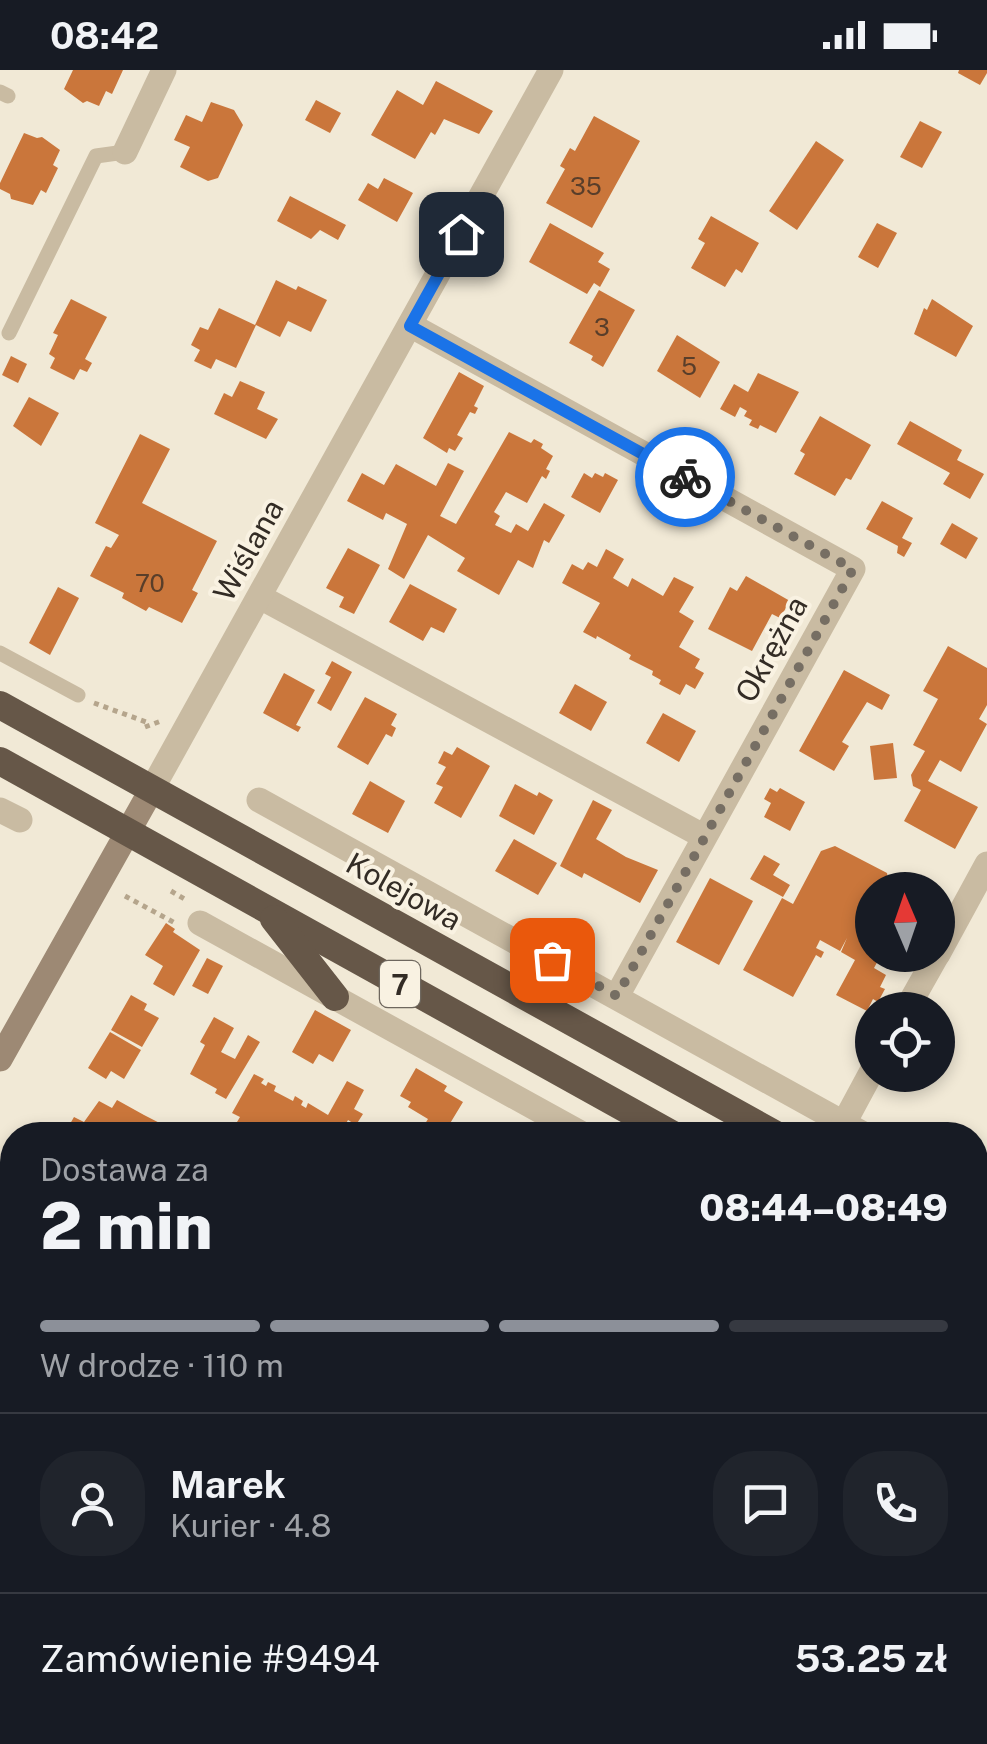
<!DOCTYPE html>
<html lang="pl">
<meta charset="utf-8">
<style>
:root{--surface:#171b24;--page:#20242c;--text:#f1f3f6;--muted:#9ea1a6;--line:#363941;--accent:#8c9099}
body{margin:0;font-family:"Public Sans",sans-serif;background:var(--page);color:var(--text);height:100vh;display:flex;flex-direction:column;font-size:38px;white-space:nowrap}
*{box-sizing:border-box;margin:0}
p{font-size:32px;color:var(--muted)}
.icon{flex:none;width:55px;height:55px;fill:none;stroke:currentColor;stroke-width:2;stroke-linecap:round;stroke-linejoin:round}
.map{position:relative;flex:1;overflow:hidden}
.sheet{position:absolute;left:0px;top:1052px;width:988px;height:622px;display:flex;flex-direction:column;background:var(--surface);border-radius:40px 40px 0 0;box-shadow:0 5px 15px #0003}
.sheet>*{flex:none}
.needle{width:65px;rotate:358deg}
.fabs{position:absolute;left:855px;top:802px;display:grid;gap:20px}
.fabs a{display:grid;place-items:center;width:100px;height:100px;border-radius:50%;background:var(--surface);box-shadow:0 5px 15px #0003;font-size:50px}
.pin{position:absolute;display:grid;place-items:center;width:85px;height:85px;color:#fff;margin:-42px;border-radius:20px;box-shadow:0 5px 15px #0006}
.courier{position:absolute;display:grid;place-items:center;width:100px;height:100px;margin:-50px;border:8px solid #1a73e8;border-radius:50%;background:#fff;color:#222;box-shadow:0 2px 12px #0007}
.headline em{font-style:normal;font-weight:800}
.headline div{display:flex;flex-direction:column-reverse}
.headline{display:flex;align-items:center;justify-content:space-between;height:170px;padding:0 40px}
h1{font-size:65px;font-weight:800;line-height:75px}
.bar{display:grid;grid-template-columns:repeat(4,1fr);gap:15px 10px;align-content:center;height:120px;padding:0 40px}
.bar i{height:12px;border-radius:8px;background:var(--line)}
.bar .current{background:var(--accent)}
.bar p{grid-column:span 4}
.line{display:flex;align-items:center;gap:25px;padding:0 40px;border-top:2px solid var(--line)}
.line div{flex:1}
.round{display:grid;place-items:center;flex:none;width:105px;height:105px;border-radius:40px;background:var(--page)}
.status{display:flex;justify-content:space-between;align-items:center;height:70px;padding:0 50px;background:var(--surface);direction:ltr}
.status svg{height:28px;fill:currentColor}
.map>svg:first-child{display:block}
.building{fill:#ca763b}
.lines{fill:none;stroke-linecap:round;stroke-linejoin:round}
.path{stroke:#b5a58c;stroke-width:5;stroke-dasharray:5 5;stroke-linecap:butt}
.service{stroke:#c9bba2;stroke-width:15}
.minor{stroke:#c9bba2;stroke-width:25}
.tertiary{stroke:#c9bba2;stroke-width:25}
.secondary{stroke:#9d8974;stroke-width:25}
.trunk{stroke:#665748;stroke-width:28}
.done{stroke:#766e63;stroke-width:10;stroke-dasharray:0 18}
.route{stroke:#1a73e8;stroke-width:12}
.labels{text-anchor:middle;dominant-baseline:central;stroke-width:8;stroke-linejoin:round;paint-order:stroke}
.number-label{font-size:25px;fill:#593e2a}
.shield{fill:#f9f2e2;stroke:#6e675e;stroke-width:2.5}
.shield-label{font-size:28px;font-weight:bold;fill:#332c25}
.street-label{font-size:30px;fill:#332c25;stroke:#f9f2e2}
</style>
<div class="status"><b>08:42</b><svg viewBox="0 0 49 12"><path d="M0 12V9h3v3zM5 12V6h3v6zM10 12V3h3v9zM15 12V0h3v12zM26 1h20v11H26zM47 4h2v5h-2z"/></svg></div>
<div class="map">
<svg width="987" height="1674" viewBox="0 0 987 1674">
<rect width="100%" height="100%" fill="#f1e9d6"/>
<g class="building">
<path d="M73,0H123L112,24L106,21L99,36L87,31L83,33L64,19Z"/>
<path d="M959,0H987V3L980,15L958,3Z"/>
<path d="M436,11L493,41L479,64L444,49L435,65L431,62L415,89L371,65L397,20L423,35Z"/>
<path d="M316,30L341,43L330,63L305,50Z"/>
<path d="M211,32L234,40L243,55L218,108L208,111L180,97L190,77L174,70L186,45L202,52Z"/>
<path d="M594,46L640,71L592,158L546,133L565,99L560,96L570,78L575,81Z"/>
<path d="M920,51L942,62L922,98L900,87Z"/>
<path d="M24,63L37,68L42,67L60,80L53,95L58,98L46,123L41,120L33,135L11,129L10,124L0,119V113Z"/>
<path d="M816,71L844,90L797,160L769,141Z"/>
<path d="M384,108L413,123L397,152L358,130L368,113L378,119Z"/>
<path d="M290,126L346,155L338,170L320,160L311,169L277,151Z"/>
<path d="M711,146L759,173L742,203L736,199L725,217L691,198L705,173L698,169Z"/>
<path d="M550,153L604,183L598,192L610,199L600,217L594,213L587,224L529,192Z"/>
<path d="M877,153L897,163L878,198L858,187Z"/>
<path d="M276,210L296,220L298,216L327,230L311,262L288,251L280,267L256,255L236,298L216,289L211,299L194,291L200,280L191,275L200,257L208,260L219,238L255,255Z"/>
<path d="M599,220L635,240L603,297L591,290L593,286L569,273Z"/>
<path d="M71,229L107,247L85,289L92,293L87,302L80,299L74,310L50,298L55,288L49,284L58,265L53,263Z"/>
<path d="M932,229L973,256L956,287L914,264L924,238L927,240Z"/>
<path d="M677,265L720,292L700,328L657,301Z"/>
<path d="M11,286L27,294L18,313L2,305Z"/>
<path d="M459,302L484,316L474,336L478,338L475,344L470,342L457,365L463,368L455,381L449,378L447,383L423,368Z"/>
<path d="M758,303L799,322L776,363L760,355L758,359L749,355L752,350L744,346L747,341L740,337L735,347L720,339L734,314L748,322Z"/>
<path d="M240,311L265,322L257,339L278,349L266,369L214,344L224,323L232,327Z"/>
<path d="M29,327L59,343L41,376L13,356Z"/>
<path d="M820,346L871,375L851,410L846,408L835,426L794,404L805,384L800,381Z"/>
<path d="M910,351L962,380L957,390L984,404L970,429L943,414L950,403L897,374Z"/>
<path d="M509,362L531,373L534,369L543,374L541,378L553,386L546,399L550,401L546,409L542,406L527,433L506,422L494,442L500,446L495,455L511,463L516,454L528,461L544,433L565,445L549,473L544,470L533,498L518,490L499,525L457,501L465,488L428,465L404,509L388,499L407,454L386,443L383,450L347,431L362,403L384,415L396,394L436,416L448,393L464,401L440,446L456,454Z"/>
<path d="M140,364L170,379L142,433L217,471L192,520L198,523L182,553L149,537L146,541L122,528L124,523L90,506L106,476L111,478L119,465L95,453Z"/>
<path d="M584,403L592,408L595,403L603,407L605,403L618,410L600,443L571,427Z"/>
<path d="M882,431L913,448L902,468L912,473L904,487L897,483L898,476L866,459Z"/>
<path d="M952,453L978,468L966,489L940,474Z"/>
<path d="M348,478L380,495L354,544L339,537L344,527L326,518Z"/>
<path d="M606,479L624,489L613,508L628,517L632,508L663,526L674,507L694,517L679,542L694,551L679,577L700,589L695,598L704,603L695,619L686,614L680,625L659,614L661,610L652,605L653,601L629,589L631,585L597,566L596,569L583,562L600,533L562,513L572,494L583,500L588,492L597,497Z"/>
<path d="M746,506L790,531L780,548L772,544L752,581L708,559L730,517L737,521Z"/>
<path d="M410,514L457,539L444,563L431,557L423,571L389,552Z"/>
<path d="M58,517L79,528L50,585L29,573Z"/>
<path d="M948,576L987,598V635L979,649L987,654L961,702L940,690L928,711L978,737L955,779L904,751L921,720L913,716L911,705L925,681L913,675L938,629L923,621Z"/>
<path d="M332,591L352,602L331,641L317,633L331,607L325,604Z"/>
<path d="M844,600L890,625L882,640L867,632L842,672L849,676L834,701L799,681Z"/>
<path d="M284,603L315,620L296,655L301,657L298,662L263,643Z"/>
<path d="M575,614L607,632L591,661L559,643Z"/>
<path d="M365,627L397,644L391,655L396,658L392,667L386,664L368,695L337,677Z"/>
<path d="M663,643L696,661L679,692L646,673Z"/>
<path d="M893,673L897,708L874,710L870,676Z"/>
<path d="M457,677L490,696L461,748L434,733L443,717L436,714L446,697L438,693L444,681L452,685Z"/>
<path d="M370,711L405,731L388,763L352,744Z"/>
<path d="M515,714L537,726L539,722L553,730L534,765L499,746Z"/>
<path d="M770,718L777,722L780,718L805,732L790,761L764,747L771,733L764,729Z"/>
<path d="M593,730L612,740L596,769L626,787L658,800L640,833L584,803L582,808L560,796Z"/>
<path d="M514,769L557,793L538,825L495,801Z"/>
<path d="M835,776L887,803L889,813L886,820H872V885H881L874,898L886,905L880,917L885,919L878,932L873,929L867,941L836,925L855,890L841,882L847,868L840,881L820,870L816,878L824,882L821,888L816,885L793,927L743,900L782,828L793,834L821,781Z"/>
<path d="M764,785L780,794L773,805L790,815L783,827L750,809Z"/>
<path d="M710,808L753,831L719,895L676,872Z"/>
<path d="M166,853L175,859L173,862L200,880L174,926L153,914L163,896L145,885Z"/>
<path d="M207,888L223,896L208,924L192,916Z"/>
<path d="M131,925L147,934L144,940L159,948L142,977L111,960Z"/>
<path d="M315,940L351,960L333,992L319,984L313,994L292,982Z"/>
<path d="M214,947L234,958L221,982L235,989L248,965L260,972L226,1029L215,1023L217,1019L190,1004L205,975L200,972Z"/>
<path d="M110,962L141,980L124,1009L111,1001L106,1009L88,998Z"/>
<path d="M416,998L447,1016L444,1021L463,1032L443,1065H418L428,1049L408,1037L411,1032L400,1026Z"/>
<path d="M254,1004L264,1009L261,1013L266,1016L268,1012L276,1016L274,1021L293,1031L295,1026L303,1031L301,1035L306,1038L308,1033L328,1045L347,1011L364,1020L354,1039L363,1044L356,1055L348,1050L341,1063L323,1054L316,1065H260L237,1052L240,1047L232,1043Z"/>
<path d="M117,1030L144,1045L183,1065H133L136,1060L127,1056L122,1065H77L67,1059L74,1047L84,1052L99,1031L112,1038Z"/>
<path d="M4,1261L12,1266L10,1308L0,1302V1269Z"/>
<path d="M9,1357L12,1359V1408L5,1422L0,1419V1372Z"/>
<path d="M979,1402L987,1406V1452L975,1444V1414L979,1416L982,1411L975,1408Z"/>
<path d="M104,1662H164L158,1674H107L111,1666Z"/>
<path d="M388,1662H432L426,1674H390L383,1670Z"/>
<path d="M475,1662H520L539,1674H482L485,1668Z"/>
</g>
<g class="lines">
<g class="path">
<path d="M94,633L149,653"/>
<path d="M145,657L161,651"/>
<path d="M171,821L188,831"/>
<path d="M125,826L175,853"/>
</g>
<g class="service">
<path d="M0,22L8,26"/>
<path d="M9,263L96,86L125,82"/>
<path d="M0,583L78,625"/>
</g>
<g class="minor">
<path d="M125,82L164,0"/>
<path d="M410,255L853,499L617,926"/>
<path d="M260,527L703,766"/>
<path d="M259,730L865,1065"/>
<path d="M0,740L20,750"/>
<path d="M200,853L584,1065"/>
<path d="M938,884L987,794"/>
<path d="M906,940L937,885"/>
<path d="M844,1053L872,1001"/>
<path d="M975,1126L987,1133"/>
<path d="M0,1206L12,1213"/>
<path d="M975,1281L987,1287"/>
<path d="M0,1507L12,1514"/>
<path d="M273,1662L293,1674"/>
<path d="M804,1662L825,1674"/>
<path d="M63,1674L69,1662"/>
<path d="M641,1674L648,1662"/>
</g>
<path class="tertiary" d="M152,719L551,0"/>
<path class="secondary" d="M0,989L152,719"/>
<g class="trunk">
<path d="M0,635L776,1065"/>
<path d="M0,691L673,1065"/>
<path d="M274,849L335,927"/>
<path d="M975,1176L987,1183"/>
<path d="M975,1233L987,1239"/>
</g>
</g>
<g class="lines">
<path class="done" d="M552,890L617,926L853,499L685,407"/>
<path class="route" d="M461,164L410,256L685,407"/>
</g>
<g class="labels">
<g class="number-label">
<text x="586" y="116">35</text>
<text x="602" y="257">3</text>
<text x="689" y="296">5</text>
<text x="150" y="513">70</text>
</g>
<rect class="shield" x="380" y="891" width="40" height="46" rx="8"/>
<g class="shield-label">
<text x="400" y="914">7</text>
</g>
<g class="street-label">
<text transform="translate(248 480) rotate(-61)">Wiślana</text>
<text transform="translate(771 579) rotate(-61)">Okrężna</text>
<text transform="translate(404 821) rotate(29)">Kolejowa</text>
</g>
</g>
</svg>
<div class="fabs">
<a><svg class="needle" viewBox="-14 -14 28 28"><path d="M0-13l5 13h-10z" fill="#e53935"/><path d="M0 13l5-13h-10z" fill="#9ea1a6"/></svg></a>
<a><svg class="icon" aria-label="locate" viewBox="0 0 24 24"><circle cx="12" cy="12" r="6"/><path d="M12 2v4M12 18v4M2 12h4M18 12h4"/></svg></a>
</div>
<div class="pin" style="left:552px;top:890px;background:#ea580c"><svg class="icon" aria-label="bag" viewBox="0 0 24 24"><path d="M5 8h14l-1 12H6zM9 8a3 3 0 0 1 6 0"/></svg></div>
<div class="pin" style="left:461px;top:164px;background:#1f2937"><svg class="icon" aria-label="home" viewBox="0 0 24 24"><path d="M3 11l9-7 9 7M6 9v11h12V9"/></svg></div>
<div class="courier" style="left:685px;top:407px"><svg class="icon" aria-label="bike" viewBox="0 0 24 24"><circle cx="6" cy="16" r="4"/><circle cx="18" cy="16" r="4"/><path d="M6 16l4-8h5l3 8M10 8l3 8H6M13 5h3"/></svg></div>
<section class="sheet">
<div class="headline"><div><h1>2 min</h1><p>Dostawa za</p></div><em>08:44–08:49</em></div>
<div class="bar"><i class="current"></i><i class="current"></i><i class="current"></i><i></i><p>W drodze · 110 m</p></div>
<div class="line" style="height:180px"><a class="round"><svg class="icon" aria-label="person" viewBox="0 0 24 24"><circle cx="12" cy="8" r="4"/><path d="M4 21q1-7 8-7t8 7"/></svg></a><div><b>Marek</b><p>Kurier · 4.8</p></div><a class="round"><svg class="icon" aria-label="chat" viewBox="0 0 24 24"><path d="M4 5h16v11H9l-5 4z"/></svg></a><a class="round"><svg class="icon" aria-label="phone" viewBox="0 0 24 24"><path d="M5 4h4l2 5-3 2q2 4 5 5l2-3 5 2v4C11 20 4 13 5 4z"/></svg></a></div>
<div class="line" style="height:130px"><div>Zamówienie #9494</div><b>53.25 zł</b></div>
</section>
</div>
